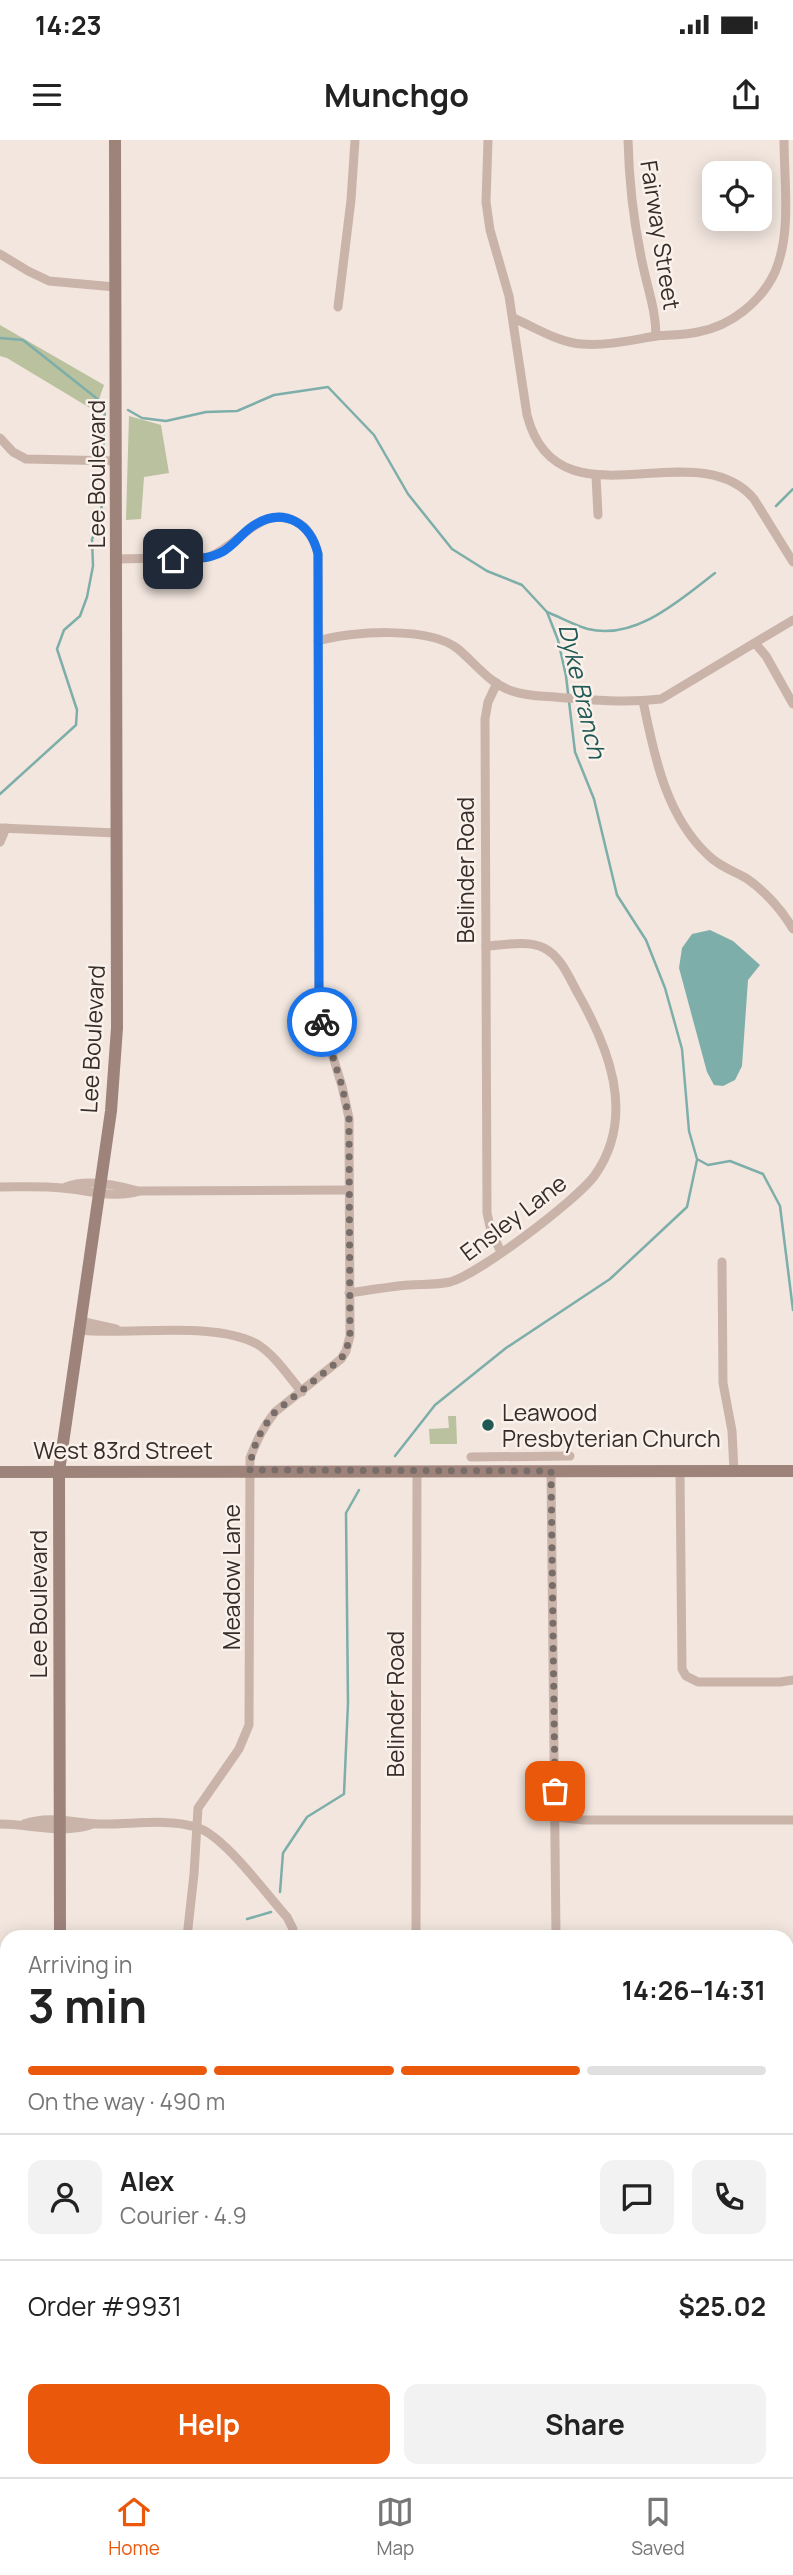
<!DOCTYPE html>
<meta charset="utf-8">
<style>
:root{--surface:#fff;--page:#f2f2f2;--text:#222;--muted:#767676;--line:#e0e0e0;--accent:#ea580c}
body{margin:0;font-family:Manrope,sans-serif;background:var(--page);color:var(--text);height:100vh;display:flex;flex-direction:column;font-size:26px;white-space:nowrap}
*{box-sizing:border-box;margin:0}
p{font-size:23px;color:var(--muted)}
.icon{flex:none;width:38px;height:38px;fill:none;stroke:currentColor;stroke-width:2;stroke-linecap:round;stroke-linejoin:round}
.map{position:relative;flex:1;overflow:hidden}
.drawer{position:absolute;left:0px;top:1790px;width:794px;height:548px;display:flex;flex-direction:column;background:var(--surface);border-radius:21px 21px 0 0;box-shadow:0 4px 18px #0003}
.drawer>*{flex:none}
.controls{position:absolute;left:702px;top:21px;display:grid;gap:14px}
.controls a{display:grid;place-items:center;width:70px;height:70px;border-radius:14px;background:var(--surface);box-shadow:0 4px 18px #0003;font-size:35px}
.pin{position:absolute;display:grid;place-items:center;width:60px;height:60px;color:#fff;margin:-30px;border-radius:14px;box-shadow:0 4px 10px #0006}
.courier{position:absolute;display:grid;place-items:center;width:70px;height:70px;margin:-35px;border:5px solid #1a73e8;border-radius:50%;background:#fff;color:#222;box-shadow:0 2px 9px #0007}
.head em{font-style:normal;font-weight:700}
.head div{display:flex;flex-direction:column-reverse}
.head{display:flex;align-items:center;justify-content:space-between;height:119px;padding:0 28px}
h1{font-size:46px;font-weight:700;line-height:52px}
.bar{display:grid;grid-template-columns:repeat(4,1fr);gap:10px 7px;align-content:center;height:84px;padding:0 28px}
.bar i{height:9px;border-radius:5px;background:var(--line)}
.bar .on{background:var(--accent)}
.bar p{grid-column:span 4}
.line{display:flex;align-items:center;gap:18px;padding:0 28px;border-top:2px solid var(--line)}
.line div{flex:1}
.round{display:grid;place-items:center;flex:none;width:74px;height:74px;border-radius:14px;background:var(--page)}
.action{display:flex;gap:14px;margin-top:auto;padding:14px 28px}
.action a{flex:1;height:80px;border-radius:14px;background:var(--accent);color:#fff;font-size:28px;font-weight:700;line-height:80px;text-align:center}
.action a+a{background:var(--page);color:var(--text)}
.status{display:flex;justify-content:space-between;align-items:center;height:49px;padding:0 35px;background:var(--surface);direction:ltr}
.status svg{height:19px;fill:currentColor}
header{display:flex;justify-content:space-between;align-items:center;height:91px;padding:0 28px;background:var(--surface);font-size:32px;font-weight:700}
.tab-bar{display:flex;justify-content:space-around;align-items:center;height:98px;border-top:2px solid var(--line);background:var(--surface);font-size:19px;color:var(--muted)}
.tab-bar a{display:grid;justify-items:center;gap:4px}
.tab-bar .on{color:var(--accent)}
.map>svg:first-child{display:block}
.green{fill:#b9c19e}
.water{fill:#7daeaa}
.lines{fill:none;stroke-linecap:round;stroke-linejoin:round}
.stream{stroke:#7daeaa;stroke-width:2.5}
.street{stroke:#cab4aa;stroke-width:9}
.secondary{stroke:#9e837b;stroke-width:12}
.done{stroke:#786d68;stroke-width:7;stroke-dasharray:0 12.6}
.route{stroke:#1a73e8;stroke-width:9}
.poi-dot{fill:#205855;stroke:#f9f1ea;stroke-width:2.5}
.labels{text-anchor:middle;dominant-baseline:central;stroke-width:5;stroke-linejoin:round;paint-order:stroke}
.street-label{font-size:23px;fill:#372c29;stroke:#f9f1ea}
.poi-label{font-size:23px;fill:#372c29;stroke:#f9f1ea;text-anchor:start}
.water-label{font-size:24px;font-style:italic;fill:#205855;stroke:#f9f1ea}
</style>
<div class="status"><b>14:23</b><svg viewBox="0 0 49 12"><path d="M0 12V9h3v3zM5 12V6h3v6zM10 12V3h3v9zM15 12V0h3v12zM26 1h20v11H26zM47 4h2v5h-2z"/></svg></div>
<header><svg class="icon" aria-label="menu" viewBox="0 0 24 24"><path d="M4 6h16M4 12h16M4 18h16"/></svg>Munchgo<svg class="icon" aria-label="share" viewBox="0 0 24 24"><path d="M12 15V3M7 8l5-5 5 5M5 13v7h14v-7"/></svg></header>
<div class="map">
<svg width="793" height="2337" viewBox="0 0 793 2337">
<rect width="100%" height="100%" fill="#f2e6de"/>
<g class="green">
<path d="M0,185L104,245L95,271L7,218L0,216Z"/>
<path d="M129,276L161,285L169,333L144,337L141,379L126,380Z"/>
<path d="M448,1276H456L457,1304H430L429,1289L449,1288Z"/>
</g>
<path class="water" d="M710,790L733,801L760,825L748,840L742,926L735,940L723,946L714,945L707,932L679,828L682,808L692,794Z"/>
<g class="lines">
<g class="stream">
<path d="M0,198L23,200L105,265L103,313"/>
<path d="M128,270L142,278L166,281L206,272L237,271L274,255L328,247L374,295L408,354L452,409L487,431L522,445L547,472L558,500L566,536L575,612L594,659L617,755L646,800L665,848L682,909L689,991L697,1019L708,1025L730,1021L763,1034L780,1066L793,1170"/>
<path d="M776,366L793,349"/>
<path d="M547,472C560,477 574,485 588,489C635,501 680,460 715,433"/>
<path d="M0,654L76,585L77,570L57,509L64,490L80,476L87,457L93,426L92,399L101,380L103,330"/>
<path d="M395,1316L435,1265L506,1208L610,1139L687,1067L697,1020"/>
<path d="M280,1752L283,1713L307,1677L344,1654L348,1563L346,1373L359,1350"/>
<path d="M247,1779L271,1772"/>
<path d="M788,2293L793,2288"/>
<path d="M742,2337L748,2331"/>
</g>
<g class="street">
<path d="M488,0L486,62L490,90L509,156L527,275C557,392 696,289 754,359L793,422"/>
<path d="M628,0C629,42 634,85 643,126C648,150 656,171 656,196"/>
<path d="M0,114L28,131L49,141L115,147"/>
<path d="M338,167L351,60L355,0"/>
<path d="M513,178C535,187 559,203 582,204C607,206 632,200 656,196C670,195 685,195 698,192C731,186 761,162 775,132C792,92 784,42 784,0"/>
<path d="M0,298L13,312L26,319L117,321"/>
<path d="M596,336L598,375"/>
<path d="M117,419L209,417C239,406 261,363 297,382C310,389 315,401 318,414L319,854L324,888L342,946L349,978L350,1196L346,1211L341,1219L275,1272C263,1287 257,1300 250,1318L249,1585L239,1609L198,1668L194,1734L187,1797"/>
<path d="M318,501C351,491 430,486 458,509C476,524 490,544 512,551C526,556 541,556 555,557C591,560 625,563 661,559L793,480"/>
<path d="M755,503L766,516L793,564"/>
<path d="M497,543L488,562L485,579L487,1073L491,1091L501,1112"/>
<path d="M643,561C654,615 666,677 709,716C719,726 733,731 746,738C764,750 782,770 793,789"/>
<path d="M0,688L117,693"/>
<path d="M0,702L6,688"/>
<path d="M0,1047C21,1047 42,1046 62,1048C88,1050 114,1059 140,1051L349,1050"/>
<path d="M66,1047C87,1038 117,1045 138,1051"/>
<path d="M722,1122L723,1243L732,1291L734,1331"/>
<path d="M349,1153C369,1150 388,1147 408,1145C422,1144 436,1145 450,1142C479,1134 577,1060 595,1035C637,975 608,906 576,850C568,835 560,816 544,808C528,800 504,805 486,806"/>
<path d="M80,1181L116,1189"/>
<path d="M78,1190C128,1196 213,1180 257,1204C275,1215 288,1236 302,1252"/>
<path d="M471,1317L570,1316"/>
<path d="M551,1331L556,1797"/>
<path d="M680,1331L682,1529L686,1536L698,1542H780L793,1540"/>
<path d="M555,1677L584,1680H793"/>
<path d="M0,1684C31,1684 62,1695 93,1684"/>
<path d="M24,1684C49,1675 74,1683 99,1684C130,1685 166,1678 196,1687C224,1695 266,1754 287,1777L293,1789V1797"/>
<path d="M416,1797L417,1331"/>
<path d="M788,2194L793,2185"/>
<path d="M788,2253L793,2259"/>
<path d="M0,2268H7"/>
<path d="M71,2337V2331"/>
<path d="M642,2337L649,2331"/>
</g>
<g class="secondary">
<path d="M0,1332L793,1331"/>
<path d="M60,1797L59,1331L111,971L117,888L115,0"/>
<path d="M0,2020L7,2009"/>
<path d="M788,2113L793,2112"/>
<path d="M0,2128H7"/>
<path d="M352,2331V2337"/>
</g>
</g>
<g class="lines">
<path class="done" d="M322,882L342,946L349,978L350,1196L346,1211L341,1219L275,1272C261,1289 251,1308 250,1330L551,1331L555,1651"/>
<path class="route" d="M173,419C190,419 207,420 222,412C235,405 243,391 256,384C285,367 311,384 318,414L319,854L322,882"/>
</g>
<circle class="poi-dot" cx="488" cy="1285" r="7"/>
<g class="labels">
<g class="street-label">
<text transform="translate(661 95) rotate(81)">Fairway Street</text>
<text transform="translate(96 334) rotate(-90)">Lee Boulevard</text>
<text transform="translate(465 730) rotate(-90)">Belinder Road</text>
<text transform="translate(92 899) rotate(-87)">Lee Boulevard</text>
<text transform="translate(513 1077) rotate(-37)">Ensley Lane</text>
<text x="123" y="1310">West 83rd Street</text>
<text transform="translate(231 1437) rotate(-90)">Meadow Lane</text>
<text transform="translate(38 1464) rotate(-90)">Lee Boulevard</text>
<text transform="translate(395 1564) rotate(-90)">Belinder Road</text>
</g>
<g class="poi-label">
<text x="502" y="1272">Leawood<tspan x="502" dy="26">Presbyterian Church</tspan></text>
</g>
<g class="water-label">
<text transform="translate(583 551) rotate(77)">Dyke Branch</text>
</g>
</g>
</svg>
<div class="controls">
<a><svg class="icon" aria-label="locate" viewBox="0 0 24 24"><circle cx="12" cy="12" r="6"/><path d="M12 2v4M12 18v4M2 12h4M18 12h4"/></svg></a>
</div>
<div class="pin" style="left:555px;top:1651px;background:#ea580c"><svg class="icon" aria-label="bag" viewBox="0 0 24 24"><path d="M5 8h14l-1 12H6zM9 8a3 3 0 0 1 6 0"/></svg></div>
<div class="pin" style="left:173px;top:419px;background:#1f2937"><svg class="icon" aria-label="home" viewBox="0 0 24 24"><path d="M3 11l9-7 9 7M6 9v11h12V9"/></svg></div>
<div class="courier" style="left:322px;top:882px"><svg class="icon" aria-label="bike" viewBox="0 0 24 24"><circle cx="6" cy="16" r="4"/><circle cx="18" cy="16" r="4"/><path d="M6 16l4-8h5l3 8M10 8l3 8H6M13 5h3"/></svg></div>
<section class="drawer">
<div class="head"><div><h1>3 min</h1><p>Arriving in</p></div><em>14:26–14:31</em></div>
<div class="bar"><i class="on"></i><i class="on"></i><i class="on"></i><i></i><p>On the way · 490 m</p></div>
<div class="line" style="height:126px"><a class="round"><svg class="icon" aria-label="person" viewBox="0 0 24 24"><circle cx="12" cy="8" r="4"/><path d="M4 21q1-7 8-7t8 7"/></svg></a><div><b>Alex</b><p>Courier · 4.9</p></div><a class="round"><svg class="icon" aria-label="chat" viewBox="0 0 24 24"><path d="M4 5h16v11H9l-5 4z"/></svg></a><a class="round"><svg class="icon" aria-label="phone" viewBox="0 0 24 24"><path d="M5 4h4l2 5-3 2q2 4 5 5l2-3 5 2v4C11 20 4 13 5 4z"/></svg></a></div>
<div class="line" style="height:91px"><div>Order #9931</div><b>$25.02</b></div>
<div class="action"><a>Help</a><a>Share</a></div>
</section>
</div>
<nav class="tab-bar">
<a class="on"><svg class="icon" aria-label="home" viewBox="0 0 24 24"><path d="M3 11l9-7 9 7M6 9v11h12V9"/></svg>Home</a>
<a><svg class="icon" aria-label="map" viewBox="0 0 24 24"><path d="M3 6l6-2 6 2 6-2v14l-6 2-6-2-6 2zM9 4v14M15 6v14"/></svg>Map</a>
<a><svg class="icon" aria-label="saved" viewBox="0 0 24 24"><path d="M7 4h10v16l-5-4-5 4z"/></svg>Saved</a>
</nav>
